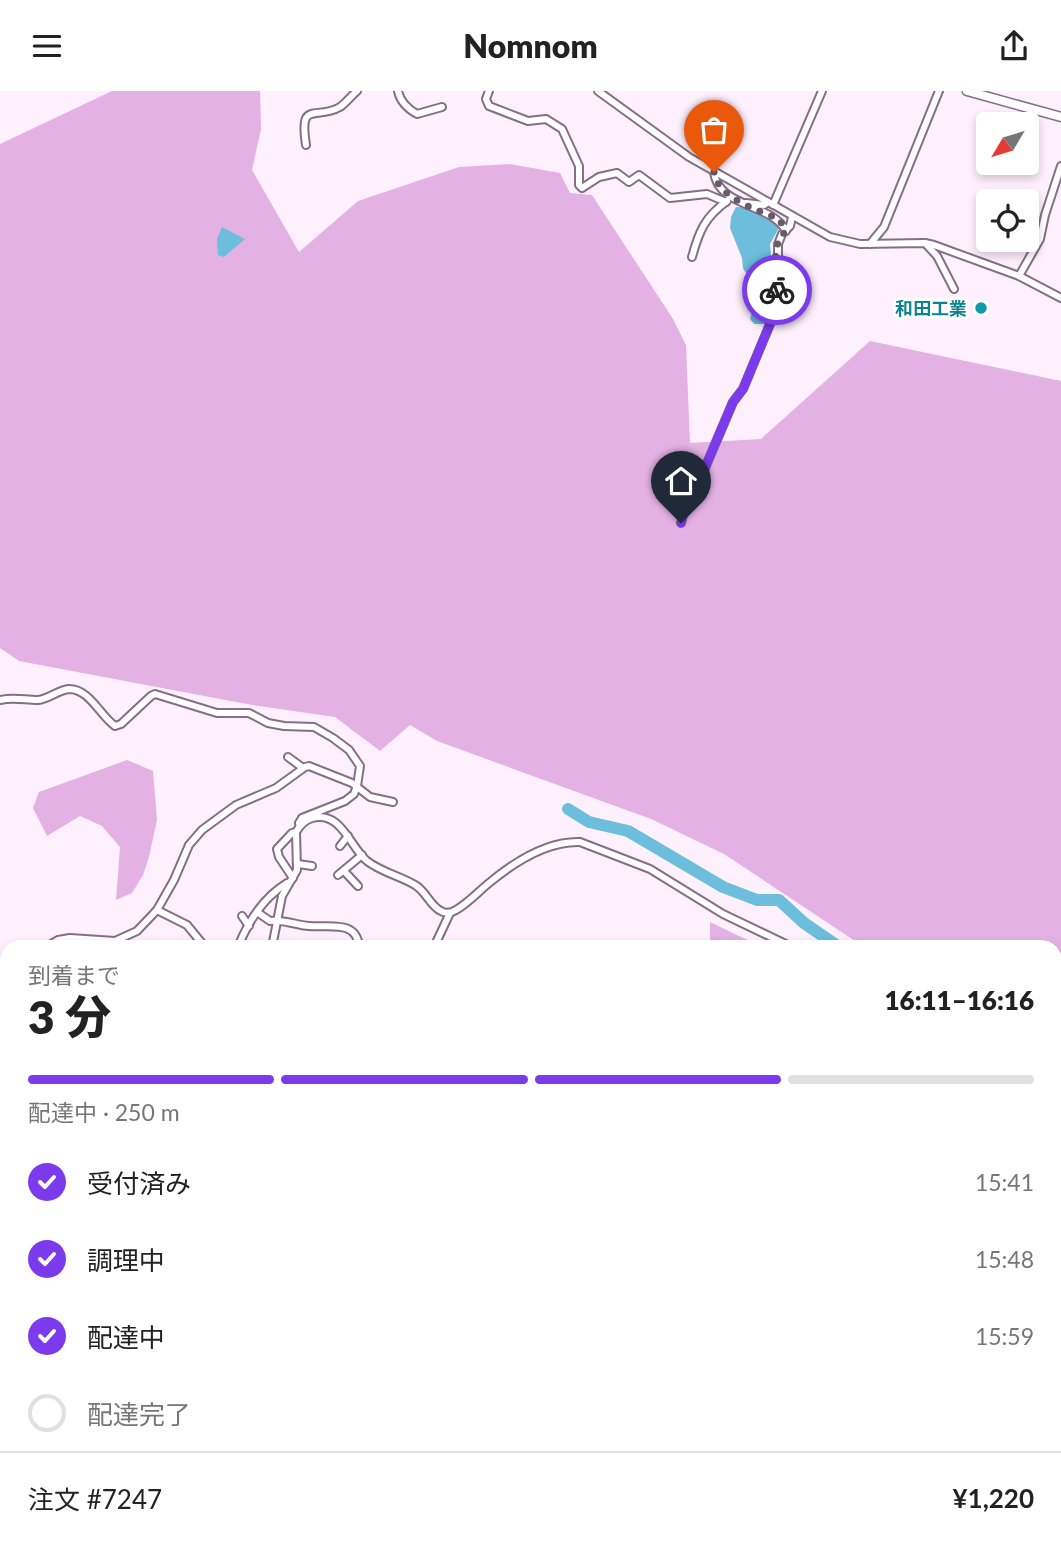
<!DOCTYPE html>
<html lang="ja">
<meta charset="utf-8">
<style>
:root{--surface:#fff;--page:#f6f6f6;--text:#222;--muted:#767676;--line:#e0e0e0;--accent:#7c3aed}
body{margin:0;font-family:Lato,"Noto Sans JP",sans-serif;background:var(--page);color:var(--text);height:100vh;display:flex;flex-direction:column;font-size:26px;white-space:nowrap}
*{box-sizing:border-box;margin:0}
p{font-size:23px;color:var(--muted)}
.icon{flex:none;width:38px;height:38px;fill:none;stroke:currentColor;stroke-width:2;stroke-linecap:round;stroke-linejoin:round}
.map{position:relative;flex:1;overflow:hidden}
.drawer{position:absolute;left:0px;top:849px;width:1062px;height:618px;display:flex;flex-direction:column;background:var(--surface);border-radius:21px 21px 0 0;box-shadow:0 4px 10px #0003}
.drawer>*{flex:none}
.needle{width:46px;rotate:232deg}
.fabs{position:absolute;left:976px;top:21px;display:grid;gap:14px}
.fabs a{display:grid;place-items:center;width:63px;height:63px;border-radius:7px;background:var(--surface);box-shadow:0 4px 10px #0003;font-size:35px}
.pin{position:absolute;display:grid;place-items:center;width:60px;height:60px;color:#fff;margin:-72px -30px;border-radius:50% 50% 50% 0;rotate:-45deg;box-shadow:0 0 7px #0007}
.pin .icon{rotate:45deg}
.courier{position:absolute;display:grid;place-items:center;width:70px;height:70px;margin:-35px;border:5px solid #7c3aed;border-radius:50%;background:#fff;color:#222;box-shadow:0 2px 9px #0007}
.overview em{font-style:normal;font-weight:800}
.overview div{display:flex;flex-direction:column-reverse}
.overview{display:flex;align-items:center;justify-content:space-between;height:119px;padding:0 28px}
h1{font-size:46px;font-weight:800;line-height:52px}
.bar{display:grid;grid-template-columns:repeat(4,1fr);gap:10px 7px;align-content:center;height:84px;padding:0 28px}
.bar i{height:9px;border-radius:5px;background:var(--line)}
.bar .selected{background:var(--accent)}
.bar p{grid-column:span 4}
.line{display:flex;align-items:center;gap:18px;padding:0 28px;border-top:2px solid var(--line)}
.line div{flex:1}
ol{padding:0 28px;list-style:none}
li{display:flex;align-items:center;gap:21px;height:77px}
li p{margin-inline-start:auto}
li .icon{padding:7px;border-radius:50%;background:var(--accent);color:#fff;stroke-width:4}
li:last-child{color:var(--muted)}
li i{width:38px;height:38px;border:4px solid var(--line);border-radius:50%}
header{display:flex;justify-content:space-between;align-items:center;height:91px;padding:0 28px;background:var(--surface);font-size:32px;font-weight:800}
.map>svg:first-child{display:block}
.green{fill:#e4b1e4}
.water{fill:#6cbedc}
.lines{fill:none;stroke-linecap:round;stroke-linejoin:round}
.river{stroke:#6cbedc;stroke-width:12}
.minor-casing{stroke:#846f84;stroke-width:10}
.tertiary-casing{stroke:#846f84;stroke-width:10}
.secondary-casing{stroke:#846f84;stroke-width:11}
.minor{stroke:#fff;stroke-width:6}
.tertiary{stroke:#fff;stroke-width:7}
.secondary{stroke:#fff;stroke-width:8}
.done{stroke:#675c67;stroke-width:7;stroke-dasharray:0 12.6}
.route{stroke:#7c3aed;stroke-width:9}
.culture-dot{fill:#0f9aa8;stroke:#fff;stroke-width:2.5}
.labels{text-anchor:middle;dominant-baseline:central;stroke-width:6;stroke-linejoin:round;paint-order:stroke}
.culture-label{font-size:18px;font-weight:bold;fill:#0d838f;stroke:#fff;text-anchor:end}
</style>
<header><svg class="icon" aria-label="menu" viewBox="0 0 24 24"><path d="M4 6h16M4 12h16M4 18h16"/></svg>Nomnom<svg class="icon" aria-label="share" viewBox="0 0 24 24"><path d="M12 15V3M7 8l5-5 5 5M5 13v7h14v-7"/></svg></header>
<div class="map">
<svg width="1061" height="1466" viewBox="0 0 1061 1466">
<rect width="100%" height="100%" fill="#fff0fe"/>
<g class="green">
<path d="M112,0H260L261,38L252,79L299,161L358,110L459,76L510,73L560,82L570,102L592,104L673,228L686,254L690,352L761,348L870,250L1061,290V983L1055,982V856H864L724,763L651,728L437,650L410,634L380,660L335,626L252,614L19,570L0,557V53Z"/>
<path d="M127,669L153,680L157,729L149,766L143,784L132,802L116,809L120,756L102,735L80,725L47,745L33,717L39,701Z"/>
<path d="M710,831L762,856H715L710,851Z"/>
<path d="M1055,1143L1061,1149V1466H0V1163L7,1160V1460H1055Z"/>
</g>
<g class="water">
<path d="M736,116C750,116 770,125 779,137L770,153L774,196L767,233H754L750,228L753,217L749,187L743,177L742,167L730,137L731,126Z"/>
<path d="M222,136L245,148L224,166L218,164L217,148Z"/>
</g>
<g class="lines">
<g class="river">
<path d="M568,718L589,731L628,740L723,796L757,809H779L804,832L839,856"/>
<path d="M1055,1007L1060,1013V1039"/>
<path d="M1055,1070L1058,1082L1055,1088"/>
<path d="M1055,1169L1061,1172"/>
</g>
<g class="minor-casing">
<g id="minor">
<path d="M398,0C400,10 408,18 417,23L442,16"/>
<path d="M489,0L486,8L489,15L528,30L546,28L562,38L579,75V94L582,97L599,86L617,82L629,91L639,84L670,107L707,103L726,111"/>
<path d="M598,0L689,66L830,146L860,153L925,152L934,154L1019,185L1061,207"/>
<path d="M306,54C299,8 315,30 340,16C346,12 351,5 357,0"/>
<path d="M714,81C718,117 772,112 786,140"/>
<path d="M746,112L764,114L768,111"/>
<path d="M773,114L822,0"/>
<path d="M925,152L937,165L954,198"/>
<path d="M870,153L884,136L939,0"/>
<path d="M692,166C699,140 705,126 727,110"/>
<path d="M1019,185L1040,148L1045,124L1061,75"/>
<path d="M681,432L687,407L702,384L733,311L743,298L770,233L778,198V153L782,143L790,135L792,126"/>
<path d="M0,609C14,606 24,609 38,609C49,608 58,599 69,598C90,598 100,625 115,635L121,633L151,605L155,603L217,622H249L268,632L284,635L314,636L333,647L349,659L360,675L357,695L354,703L345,710L302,727L299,732L300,735"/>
<path d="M288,666L303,677"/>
<path d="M340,755L348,745"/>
<path d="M298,773L312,775"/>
<path d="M344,780L358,795"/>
<path d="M338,784L362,764"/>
<path d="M293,787L279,766L277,758L292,742L296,741"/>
<path d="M157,819L187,834L205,856"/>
<path d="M257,821L270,830C284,828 295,834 309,835C328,837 357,828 359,856"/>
<path d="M242,825L249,835"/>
<path d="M46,856L58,849L70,847L115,850L137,840L157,819L174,789L189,754L202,739L236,714L276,697L305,676L309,675L352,692L370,706L393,711"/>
<path d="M238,856C248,831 264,806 287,792"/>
<path d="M272,856L282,805L297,779L296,741C300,734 305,729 312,727C341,719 350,756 367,770C381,781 400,785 415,794C426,800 430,815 441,820C446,823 451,822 456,819C468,812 478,801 489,792C513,772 547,750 580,751L650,778L723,823L792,856"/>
<path d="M434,856L450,822"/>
<path d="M1055,1056L1061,1048"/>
<path d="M1055,1063L1061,1071"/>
<path d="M1055,1099L1061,1088"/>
<path d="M0,1134L7,1129"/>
<path d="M1055,1154L1061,1157"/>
</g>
</g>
<g class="tertiary-casing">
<path id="tertiary" d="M0,983L7,985"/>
</g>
<g class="secondary-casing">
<path id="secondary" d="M967,0L1061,26"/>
</g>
<use href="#minor" class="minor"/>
<use href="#tertiary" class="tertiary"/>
<use href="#secondary" class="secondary"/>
</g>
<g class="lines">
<path class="done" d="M714,81C717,107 758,119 779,128L786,140C770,153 777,181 777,199"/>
<path class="route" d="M681,432L687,407L702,384L733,311L743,298L770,233L777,199"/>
</g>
<circle class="culture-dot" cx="981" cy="217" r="7"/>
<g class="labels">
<g class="culture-label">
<text x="967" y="217">和田工業</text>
</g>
</g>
</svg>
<div class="fabs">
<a><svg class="needle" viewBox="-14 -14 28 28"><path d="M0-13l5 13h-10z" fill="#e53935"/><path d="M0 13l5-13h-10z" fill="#767676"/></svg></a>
<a><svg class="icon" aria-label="locate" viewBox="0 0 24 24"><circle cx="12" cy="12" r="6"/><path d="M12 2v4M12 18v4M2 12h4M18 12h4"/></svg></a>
</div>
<div class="pin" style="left:714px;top:81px;background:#ea580c"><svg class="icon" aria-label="bag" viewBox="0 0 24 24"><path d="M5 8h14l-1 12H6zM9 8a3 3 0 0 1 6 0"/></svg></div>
<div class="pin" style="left:681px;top:432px;background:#1f2937"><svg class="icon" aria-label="home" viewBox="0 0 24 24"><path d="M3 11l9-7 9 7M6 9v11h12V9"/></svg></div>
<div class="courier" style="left:777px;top:199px"><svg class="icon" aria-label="bike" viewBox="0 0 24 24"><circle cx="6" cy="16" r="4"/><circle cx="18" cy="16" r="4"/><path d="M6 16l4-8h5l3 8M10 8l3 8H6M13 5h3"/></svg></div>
<section class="drawer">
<div class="overview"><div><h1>3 分</h1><p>到着まで</p></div><em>16:11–16:16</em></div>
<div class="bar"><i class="selected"></i><i class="selected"></i><i class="selected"></i><i></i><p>配達中 · 250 m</p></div>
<ol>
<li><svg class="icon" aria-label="check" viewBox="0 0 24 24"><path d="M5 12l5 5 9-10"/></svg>受付済み<p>15:41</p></li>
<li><svg class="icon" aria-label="check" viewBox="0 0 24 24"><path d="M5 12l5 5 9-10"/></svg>調理中<p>15:48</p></li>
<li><svg class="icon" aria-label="check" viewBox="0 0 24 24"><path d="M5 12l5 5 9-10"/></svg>配達中<p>15:59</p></li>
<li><i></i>配達完了</li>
</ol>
<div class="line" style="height:91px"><div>注文 #7247</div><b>¥1,220</b></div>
</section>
</div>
